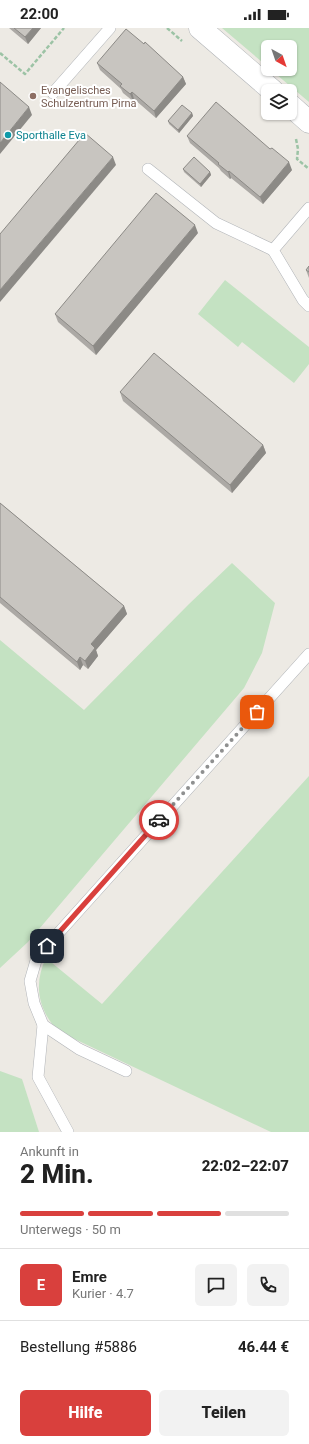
<!DOCTYPE html>
<html lang="de">
<meta charset="utf-8">
<style>
:root{--surface:#fff;--page:#f2f2f2;--text:#222;--muted:#767676;--line:#e0e0e0;--accent:#d9403d}
body{margin:0;font-family:Roboto,sans-serif;background:var(--page);color:var(--text);height:100vh;display:flex;flex-direction:column;font-size:15px;white-space:nowrap}
*{box-sizing:border-box;margin:0}
p{font-size:13px;color:var(--muted)}
.icon{flex:none;width:22px;height:22px;fill:none;stroke:currentColor;stroke-width:2;stroke-linecap:round;stroke-linejoin:round}
.map{position:relative;height:1104px;overflow:hidden}
.side{display:flex;flex-direction:column;background:var(--surface);flex:1}
.side>*{flex:none}
.needle{width:26px;rotate:140deg}
.tools{position:absolute;left:261px;top:12px;display:grid;gap:8px}
.tools a{display:grid;place-items:center;width:36px;height:36px;border-radius:6px;background:var(--surface);box-shadow:0 1px 3px #0004;font-size:20px}
.pin{position:absolute;display:grid;place-items:center;width:34px;height:34px;color:#fff;margin:-17px;border-radius:8px;box-shadow:0 2px 6px #0006}
.courier{position:absolute;display:grid;place-items:center;width:40px;height:40px;margin:-20px;border:3px solid #d9403d;border-radius:50%;background:#fff;color:#222;box-shadow:0 1px 5px #0007}
.head em{font-style:normal;font-weight:800}
.head div{display:flex;flex-direction:column-reverse}
.head{display:flex;align-items:center;justify-content:space-between;height:68px;padding:0 20px}
h1{font-size:26px;font-weight:800;line-height:30px}
.bar{display:grid;grid-template-columns:repeat(4,1fr);gap:6px 4px;align-content:center;height:48px;padding:0 20px}
.bar i{height:5px;border-radius:3px;background:var(--line)}
.bar .selected{background:var(--accent)}
.bar p{grid-column:span 4}
.line{display:flex;align-items:center;gap:10px;padding:0 20px;border-top:1px solid var(--line)}
.line div{flex:1}
.round{display:grid;place-items:center;flex:none;width:42px;height:42px;border-radius:6px;background:var(--page)}
.action{display:flex;gap:8px;margin-top:auto;padding:8px 20px}
.action a{flex:1;height:46px;border-radius:6px;background:var(--accent);color:#fff;font-size:16px;font-weight:800;line-height:46px;text-align:center}
.action a+a{background:var(--page);color:var(--text)}
.status{display:flex;justify-content:space-between;align-items:center;height:28px;padding:0 20px;background:var(--surface);direction:ltr}
.status svg{height:11px;fill:currentColor}
.map>svg:first-child{display:block}
.green{fill:#c4e2c2}
.lines{fill:none;stroke-linecap:round;stroke-linejoin:round}
.lane-casing{stroke:#b1b4b8;stroke-width:12}
.secondary-casing{stroke:#b0b3b7;stroke-width:23}
.path{stroke:#9cc3a5;stroke-width:2.5;stroke-dasharray:4 2;stroke-linecap:butt}
.lane{stroke:#fff;stroke-width:11}
.secondary{stroke:#fff;stroke-width:22}
.wall{fill:#aca9a5}
.shaded-wall{fill:#8c8a86}
.building{fill:#c8c5c0;stroke:#8c8a86}
.done{stroke:#8f9090;stroke-width:4;stroke-dasharray:0 7.2}
.route{stroke:#d9403d;stroke-width:5}
.education-dot{fill:#8d6e63;stroke:#fff;stroke-width:1.5}
.culture-dot{fill:#0f9aa8;stroke:#fff;stroke-width:1.5}
.labels{text-anchor:middle;dominant-baseline:central;stroke-width:4;stroke-linejoin:round;paint-order:stroke}
.education-label{font-size:11px;fill:#785e54;stroke:#fff;text-anchor:start}
.culture-label{font-size:11px;fill:#0d838f;stroke:#fff;text-anchor:start}
</style>
<div class="status"><b>22:00</b><svg viewBox="0 0 49 12"><path d="M0 12V9h3v3zM5 12V6h3v6zM10 12V3h3v9zM15 12V0h3v12zM26 1h20v11H26zM47 4h2v5h-2z"/></svg></div>
<div class="map">
<svg width="309" height="1104" viewBox="0 0 309 1104">
<rect width="100%" height="100%" fill="#edeae4"/>
<g class="green">
<path d="M222,0H309V74L270,41H290V19H268V39Z"/>
<path d="M225,252L309,319V336L294,355L242,314L238,319L198,286Z"/>
<path d="M232,535L275,575L262,625L244,660L28,914L0,940V612L84,682L189,576Z"/>
<path d="M309,748V1104H271L64,1006C59,1002 53,998 50,993C36,973 36,950 46,930L102,976Z"/>
<path d="M0,1043L22,1051L39,1104H0Z"/>
</g>
<g class="lines">
<g class="lane-casing">
<g id="lane">
<path d="M53,65L110,0"/>
<path d="M148,141L216,195L273,222"/>
<path d="M309,180L273,222L303,272L309,278"/>
<path d="M43,997L38,1049L68,1104"/>
<path d="M126,1043L79,1021L43,997L34,975L30,953L37,929L309,626"/>
</g>
</g>
<g class="secondary-casing">
<g id="secondary">
<path d="M200,0L273,63"/>
<path d="M290,77L309,94"/>
</g>
</g>
<g class="path">
<path d="M167,0L182,13"/>
<path d="M0,25L25,46L64,0"/>
<path d="M296,111L298,121L297,131L309,141"/>
</g>
<use href="#lane" class="lane"/>
<use href="#secondary" class="secondary"/>
</g>
<g class="wall">
<path d="M9,0H41L28,16Z"/>
<path d="M97,35L183,49L186,56L156,90L134,71L133,73L123,65L121,61L100,42Z"/>
<path d="M192,85L193,88L179,105L169,96L168,93Z"/>
<path d="M187,108L292,142L263,176L231,150L230,151L221,143L219,140L190,115Z"/>
<path d="M183,141L210,144L211,147L201,159L184,144Z"/>
<path d="M198,205L96,327L58,294L55,286Z"/>
<path d="M309,238V250L306,242Z"/>
<path d="M120,364L263,417L266,425L232,465L123,373Z"/>
<path d="M0,475L124,578L127,586L96,622L98,628L88,641L83,637L80,642L0,575Z"/>
</g>
<g class="shaded-wall">
<path d="M33,0H41L28,16L25,9Z"/>
<path d="M183,49L186,56L156,90L154,83Z"/>
<path d="M132,64L134,71L133,73L130,66Z"/>
<path d="M29,79L32,87L0,126V115Z"/>
<path d="M192,85L193,88L179,105L178,102Z"/>
<path d="M113,129L116,137L0,274V262Z"/>
<path d="M289,134L292,142L263,176L260,169Z"/>
<path d="M229,143L231,150L230,151L228,144Z"/>
<path d="M210,144L211,147L201,159L200,156Z"/>
<path d="M195,197L198,205L96,327L93,318Z"/>
<path d="M263,417L266,425L232,465L230,457Z"/>
<path d="M124,578L127,586L96,622L98,628L88,641L85,633L91,616Z"/>
<path d="M80,629L83,637L80,642L77,634Z"/>
</g>
<g class="building">
<path d="M14,0H33L25,9Z"/>
<path d="M126,1L144,16L145,14L183,49L154,83L132,64L130,66L120,58L122,56L97,35Z"/>
<path d="M0,54L29,79L0,115Z"/>
<path d="M216,74L270,121L272,120L289,134L260,169L229,143L228,144L218,136L219,135L187,108Z"/>
<path d="M182,77L192,85L178,102L168,93Z"/>
<path d="M85,105L113,129L0,262V206Z"/>
<path d="M194,129L210,144L200,156L183,141Z"/>
<path d="M156,165L195,197L93,318L55,286Z"/>
<path d="M309,238V244L306,242Z"/>
<path d="M154,325L263,417L230,457L120,364Z"/>
<path d="M0,475L124,578L91,616L95,620L85,633L80,629L77,634L0,569Z"/>
</g>
<g class="lines">
<path class="done" d="M159,792L257,684"/>
<path class="route" d="M47,918L159,792"/>
</g>
<circle class="education-dot" cx="33" cy="68" r="4"/>
<circle class="culture-dot" cx="8" cy="107" r="4"/>
<g class="labels">
<g class="education-label">
<text x="41" y="62">Evangelisches<tspan x="41" dy="13">Schulzentrum Pirna</tspan></text>
</g>
<g class="culture-label">
<text x="16" y="107">Sporthalle Eva</text>
</g>
</g>
</svg>
<div class="tools">
<a><svg class="needle" viewBox="-14 -14 28 28"><path d="M0-13l5 13h-10z" fill="#e53935"/><path d="M0 13l5-13h-10z" fill="#767676"/></svg></a>
<a><svg class="icon" aria-label="layers" viewBox="0 0 24 24"><path d="M12 4l9 5-9 5-9-5zM3 14l9 5 9-5"/></svg></a>
</div>
<div class="pin" style="left:257px;top:684px;background:#ea580c"><svg class="icon" aria-label="bag" viewBox="0 0 24 24"><path d="M5 8h14l-1 12H6zM9 8a3 3 0 0 1 6 0"/></svg></div>
<div class="pin" style="left:47px;top:918px;background:#1f2937"><svg class="icon" aria-label="home" viewBox="0 0 24 24"><path d="M3 11l9-7 9 7M6 9v11h12V9"/></svg></div>
<div class="courier" style="left:159px;top:792px"><svg class="icon" aria-label="car" viewBox="0 0 24 24"><path d="M5 17H2v-5l4-1 3-4h7l3 4 3 1v5h-3M9 17h6M6 11h13"/><circle cx="7" cy="17" r="2"/><circle cx="17" cy="17" r="2"/></svg></div>
</div>
<section class="side">
<div class="head"><div><h1>2 Min.</h1><p>Ankunft in</p></div><em>22:02–22:07</em></div>
<div class="bar"><i class="selected"></i><i class="selected"></i><i class="selected"></i><i></i><p>Unterwegs · 50 m</p></div>
<div class="line" style="height:72px"><b class="round" style="background:var(--accent);color:#fff">E</b><div><b>Emre</b><p>Kurier · 4.7</p></div><a class="round"><svg class="icon" aria-label="chat" viewBox="0 0 24 24"><path d="M4 5h16v11H9l-5 4z"/></svg></a><a class="round"><svg class="icon" aria-label="phone" viewBox="0 0 24 24"><path d="M5 4h4l2 5-3 2q2 4 5 5l2-3 5 2v4C11 20 4 13 5 4z"/></svg></a></div>
<div class="line" style="height:52px"><div>Bestellung #5886</div><b>46.44 €</b></div>
<div class="action"><a>Hilfe</a><a>Teilen</a></div>
</section>
